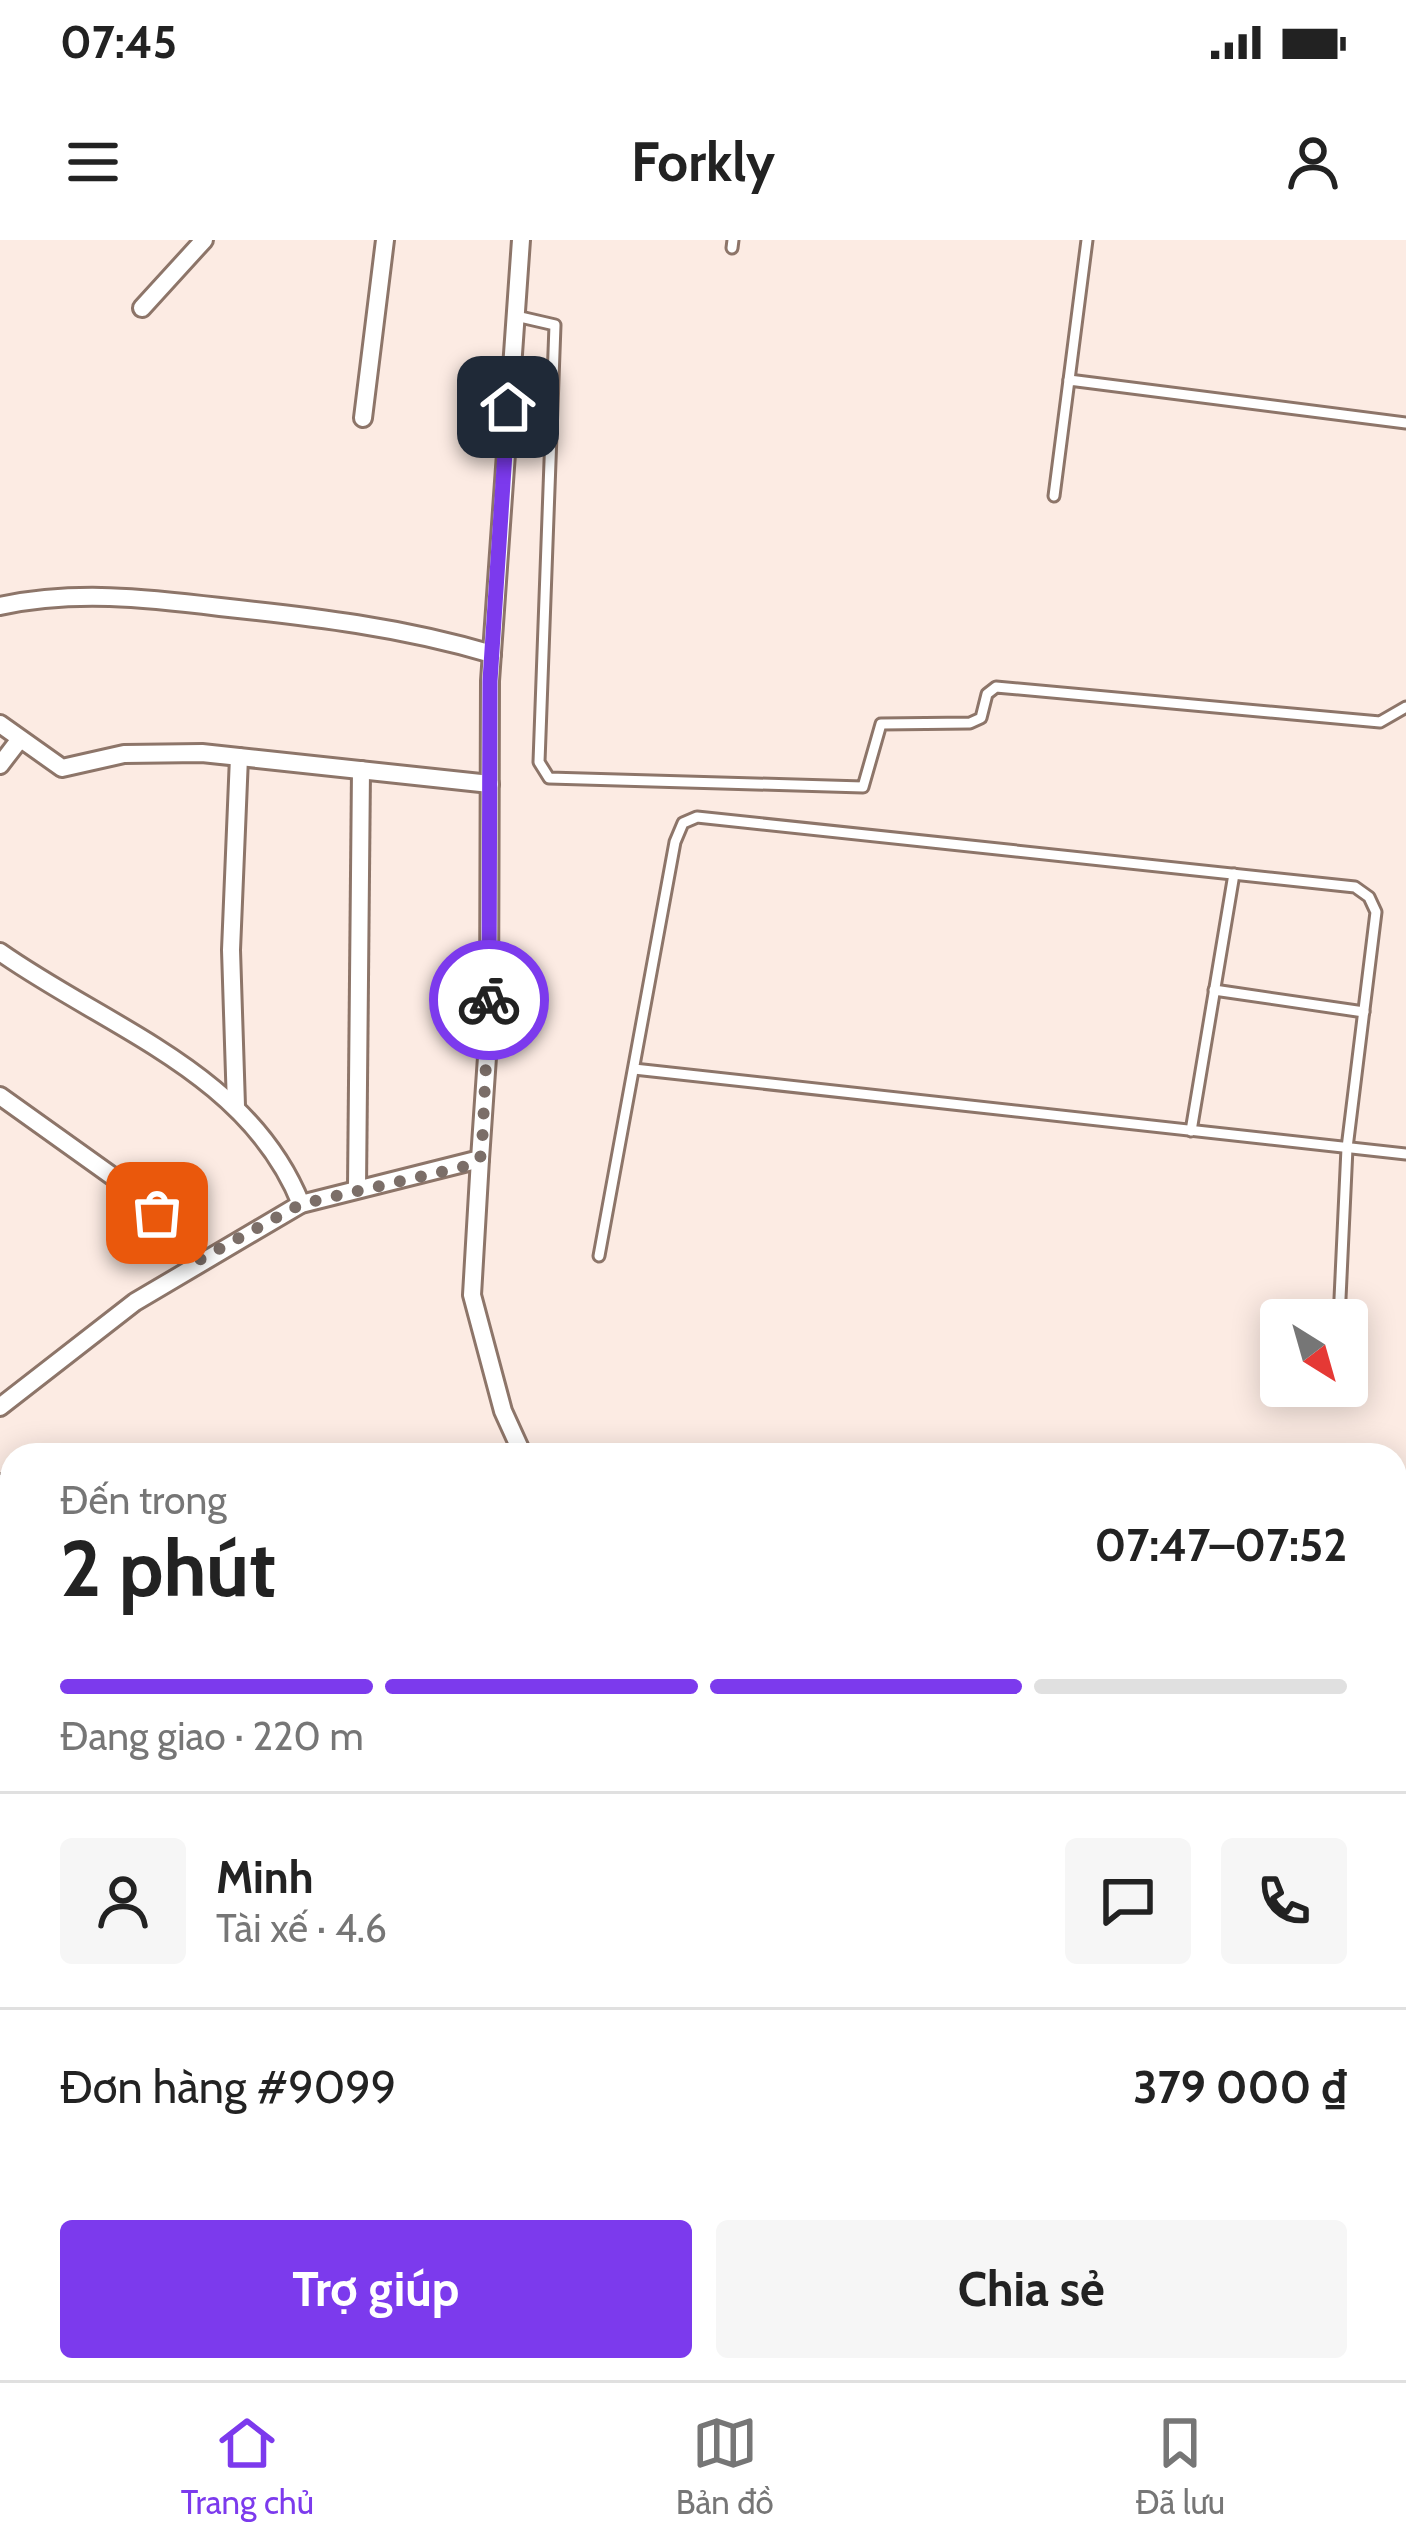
<!DOCTYPE html>
<html lang="vi">
<meta charset="utf-8">
<style>
:root{--surface:#fff;--page:#f6f6f6;--text:#222;--muted:#767676;--line:#e0e0e0;--accent:#7c3aed}
body{margin:0;font-family:Cabin,sans-serif;background:var(--page);color:var(--text);height:100vh;display:flex;flex-direction:column;font-size:45px;white-space:nowrap}
*{box-sizing:border-box;margin:0}
p{font-size:39px;color:var(--muted)}
.icon{flex:none;width:66px;height:66px;fill:none;stroke:currentColor;stroke-width:2;stroke-linecap:round;stroke-linejoin:round}
.map{position:relative;flex:1;overflow:hidden}
.drawer{position:absolute;left:0px;top:1203px;width:1407px;height:939px;display:flex;flex-direction:column;background:var(--surface);border-radius:36px 36px 0 0;box-shadow:0 6px 30px #0003}
.drawer>*{flex:none}
.needle{width:78px;rotate:143deg}
.tools{position:absolute;left:1260px;top:1059px;display:grid;gap:24px}
.tools a{display:grid;place-items:center;width:108px;height:108px;border-radius:12px;background:var(--surface);box-shadow:0 6px 30px #0003;font-size:60px}
.pin{position:absolute;display:grid;place-items:center;width:102px;height:102px;color:#fff;margin:-51px;border-radius:24px;box-shadow:0 6px 18px #0006}
.courier{position:absolute;display:grid;place-items:center;width:120px;height:120px;margin:-60px;border:9px solid #7c3aed;border-radius:50%;background:#fff;color:#222;box-shadow:0 3px 15px #0007}
.summary em{font-style:normal;font-weight:800}
.summary div{display:flex;flex-direction:column-reverse}
.summary{display:flex;align-items:center;justify-content:space-between;height:204px;padding:0 60px}
h1{font-size:78px;font-weight:800;line-height:90px}
.bar{display:grid;grid-template-columns:repeat(4,1fr);gap:18px 12px;align-content:center;height:144px;padding:0 60px}
.bar i{height:15px;border-radius:9px;background:var(--line)}
.bar .current{background:var(--accent)}
.bar p{grid-column:span 4}
.line{display:flex;align-items:center;gap:30px;padding:0 60px;border-top:3px solid var(--line)}
.line div{flex:1}
.round{display:grid;place-items:center;flex:none;width:126px;height:126px;border-radius:12px;background:var(--page)}
.action{display:flex;gap:24px;margin-top:auto;padding:24px 60px}
.action a{flex:1;height:138px;border-radius:12px;background:var(--accent);color:#fff;font-size:48px;font-weight:800;line-height:138px;text-align:center}
.action a+a{background:var(--page);color:var(--text)}
.status{display:flex;justify-content:space-between;align-items:center;height:84px;padding:0 60px;background:var(--surface);direction:ltr}
.status svg{height:33px;fill:currentColor}
header{display:flex;justify-content:space-between;align-items:center;height:156px;padding:0 60px;background:var(--surface);font-size:54px;font-weight:800}
.tabs{display:flex;justify-content:space-around;align-items:center;height:168px;border-top:3px solid var(--line);background:var(--surface);font-size:33px;color:var(--muted)}
.tabs a{display:grid;justify-items:center;gap:6px}
.tabs .current{color:var(--accent)}
.map>svg:first-child{display:block}
.lines{fill:none;stroke-linecap:round;stroke-linejoin:round}
.lane-casing{stroke:#8d7569;stroke-width:15}
.street-casing{stroke:#8d7569;stroke-width:22}
.lane{stroke:#fff;stroke-width:9}
.street{stroke:#fff;stroke-width:16}
.done{stroke:#7b6e68;stroke-width:12;stroke-dasharray:0 21.6}
.route{stroke:#7c3aed;stroke-width:15}
</style>
<div class="status"><b>07:45</b><svg viewBox="0 0 49 12"><path d="M0 12V9h3v3zM5 12V6h3v6zM10 12V3h3v9zM15 12V0h3v12zM26 1h20v11H26zM47 4h2v5h-2z"/></svg></div>
<header><svg class="icon" aria-label="menu" viewBox="0 0 24 24"><path d="M4 6h16M4 12h16M4 18h16"/></svg>Forkly<svg class="icon" aria-label="person" viewBox="0 0 24 24"><circle cx="12" cy="8" r="4"/><path d="M4 21q1-7 8-7t8 7"/></svg></header>
<div class="map">
<svg width="1406" height="2140" viewBox="0 0 1406 2140">
<rect width="100%" height="100%" fill="#fcebe3"/>
<g class="lines">
<g class="lane-casing">
<g id="lane">
<path d="M732,8L733,0"/>
<path d="M516,76L555,85L539,522L549,538L863,547L881,484L970,483L981,478L987,454L996,447L1380,482L1406,467"/>
<path d="M1069,140L1087,0"/>
<path d="M1054,256L1069,140L1406,183"/>
<path d="M1214,750L1364,772"/>
<path d="M634,829L1406,914"/>
<path d="M1191,891L1234,634"/>
<path d="M599,1016L675,602L683,583L697,577L1355,647L1369,657L1376,672L1347,908L1339,1080"/>
<path d="M1395,1833L1406,1831"/>
<path d="M1395,1868L1406,1866"/>
<path d="M1396,1973L1406,1972"/>
<path d="M790,2130L791,2140"/>
<path d="M940,2130V2140"/>
<path d="M1021,2140L1272,2130"/>
</g>
</g>
<g class="street-casing">
<g id="street">
<path d="M142,68L204,0"/>
<path d="M363,178L385,0"/>
<path d="M0,366C74,350 146,358 220,367C314,377 401,387 492,414"/>
<path d="M0,484L62,528L124,514L202,513L490,544"/>
<path d="M0,525L20,499"/>
<path d="M0,712C108,788 249,833 301,964"/>
<path d="M0,856L140,956L199,1020"/>
<path d="M236,866L231,710L239,517"/>
<path d="M480,919L472,1055L503,1171L523,1215"/>
<path d="M357,948L361,530"/>
<path d="M0,1167L135,1062L301,964L480,919L489,788L490,441L521,0"/>
<path d="M0,1243L12,1257"/>
<path d="M1395,1332L1406,1331"/>
<path d="M0,1468L12,1478"/>
<path d="M0,1566L12,1549"/>
<path d="M0,1637L12,1648"/>
<path d="M0,1835L12,1836"/>
<path d="M138,2140L198,2130"/>
<path d="M682,2140L736,2130"/>
</g>
</g>
<use href="#lane" class="lane"/>
<use href="#street" class="street"/>
</g>
<g class="lines">
<path class="done" d="M157,973L199,1020L301,964L471,925L480,919L482,907L489,760"/>
<path class="route" d="M489,760L490,441L508,167"/>
</g>
</svg>
<div class="tools">
<a><svg class="needle" viewBox="-14 -14 28 28"><path d="M0-13l5 13h-10z" fill="#e53935"/><path d="M0 13l5-13h-10z" fill="#767676"/></svg></a>
</div>
<div class="pin" style="left:157px;top:973px;background:#ea580c"><svg class="icon" aria-label="bag" viewBox="0 0 24 24"><path d="M5 8h14l-1 12H6zM9 8a3 3 0 0 1 6 0"/></svg></div>
<div class="pin" style="left:508px;top:167px;background:#1f2937"><svg class="icon" aria-label="home" viewBox="0 0 24 24"><path d="M3 11l9-7 9 7M6 9v11h12V9"/></svg></div>
<div class="courier" style="left:489px;top:760px"><svg class="icon" aria-label="bike" viewBox="0 0 24 24"><circle cx="6" cy="16" r="4"/><circle cx="18" cy="16" r="4"/><path d="M6 16l4-8h5l3 8M10 8l3 8H6M13 5h3"/></svg></div>
<section class="drawer">
<div class="summary"><div><h1>2 phút</h1><p>Đến trong</p></div><em>07:47–07:52</em></div>
<div class="bar"><i class="current"></i><i class="current"></i><i class="current"></i><i></i><p>Đang giao · 220 m</p></div>
<div class="line" style="height:216px"><a class="round"><svg class="icon" aria-label="person" viewBox="0 0 24 24"><circle cx="12" cy="8" r="4"/><path d="M4 21q1-7 8-7t8 7"/></svg></a><div><b>Minh</b><p>Tài xế · 4.6</p></div><a class="round"><svg class="icon" aria-label="chat" viewBox="0 0 24 24"><path d="M4 5h16v11H9l-5 4z"/></svg></a><a class="round"><svg class="icon" aria-label="phone" viewBox="0 0 24 24"><path d="M5 4h4l2 5-3 2q2 4 5 5l2-3 5 2v4C11 20 4 13 5 4z"/></svg></a></div>
<div class="line" style="height:156px"><div>Đơn hàng #9099</div><b>379 000 ₫</b></div>
<div class="action"><a>Trợ giúp</a><a>Chia sẻ</a></div>
</section>
</div>
<nav class="tabs">
<a class="current"><svg class="icon" aria-label="home" viewBox="0 0 24 24"><path d="M3 11l9-7 9 7M6 9v11h12V9"/></svg>Trang chủ</a>
<a><svg class="icon" aria-label="map" viewBox="0 0 24 24"><path d="M3 6l6-2 6 2 6-2v14l-6 2-6-2-6 2zM9 4v14M15 6v14"/></svg>Bản đồ</a>
<a><svg class="icon" aria-label="saved" viewBox="0 0 24 24"><path d="M7 4h10v16l-5-4-5 4z"/></svg>Đã lưu</a>
</nav>
